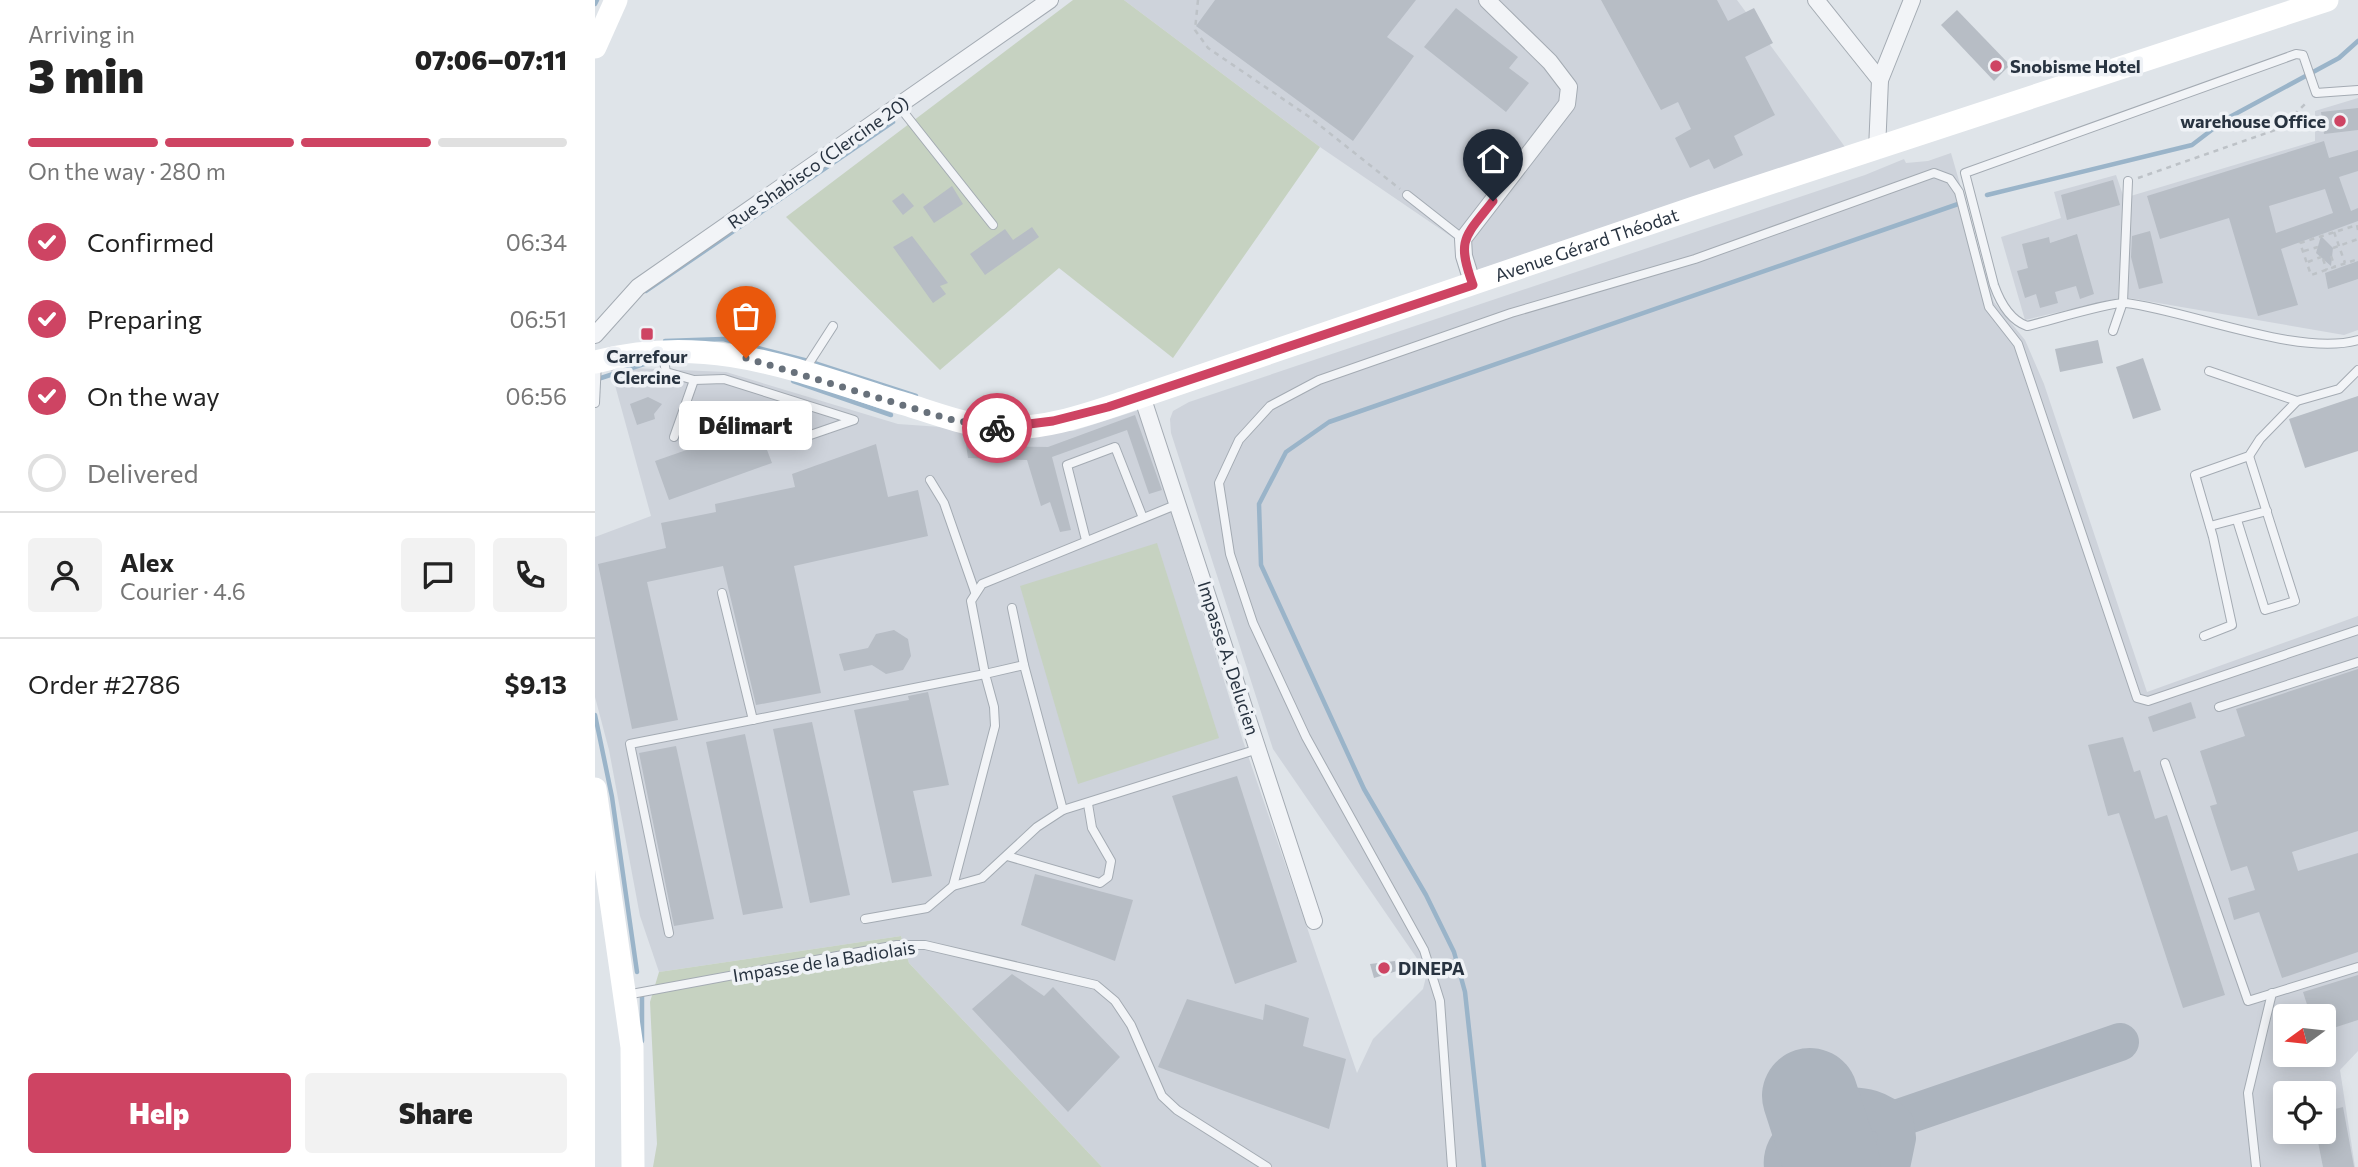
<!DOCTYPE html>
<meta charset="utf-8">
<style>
:root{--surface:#fff;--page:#f2f2f2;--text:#222;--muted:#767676;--line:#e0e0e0;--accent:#ce4463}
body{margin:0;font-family:Commissioner,sans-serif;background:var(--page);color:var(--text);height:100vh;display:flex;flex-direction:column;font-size:26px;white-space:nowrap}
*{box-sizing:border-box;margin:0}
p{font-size:23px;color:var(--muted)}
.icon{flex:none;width:38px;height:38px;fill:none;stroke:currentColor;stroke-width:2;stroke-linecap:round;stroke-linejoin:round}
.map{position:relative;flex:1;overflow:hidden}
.side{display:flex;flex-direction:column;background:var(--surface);width:595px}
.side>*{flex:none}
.needle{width:46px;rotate:255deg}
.buttons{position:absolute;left:1678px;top:1004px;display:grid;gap:14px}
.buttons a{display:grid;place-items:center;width:63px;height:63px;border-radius:7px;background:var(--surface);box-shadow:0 4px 18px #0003;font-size:35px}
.pin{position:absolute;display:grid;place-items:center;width:60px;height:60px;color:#fff;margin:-72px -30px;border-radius:50% 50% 50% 0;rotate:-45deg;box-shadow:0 0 7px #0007}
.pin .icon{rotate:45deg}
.courier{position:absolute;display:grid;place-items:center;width:70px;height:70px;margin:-35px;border:5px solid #ce4463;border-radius:50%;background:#fff;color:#222;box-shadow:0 2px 9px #0007}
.bubble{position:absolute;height:49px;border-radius:7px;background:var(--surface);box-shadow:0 4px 18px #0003;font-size:23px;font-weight:800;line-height:49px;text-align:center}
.headline em{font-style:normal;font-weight:800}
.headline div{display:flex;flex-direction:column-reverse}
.headline{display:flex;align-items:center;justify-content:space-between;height:119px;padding:0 28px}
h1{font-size:46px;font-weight:800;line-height:52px}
.bar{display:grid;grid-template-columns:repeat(4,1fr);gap:10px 7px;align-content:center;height:84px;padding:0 28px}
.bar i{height:9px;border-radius:5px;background:var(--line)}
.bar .selected{background:var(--accent)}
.bar p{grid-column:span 4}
.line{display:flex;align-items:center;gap:18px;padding:0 28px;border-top:2px solid var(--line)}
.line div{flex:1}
.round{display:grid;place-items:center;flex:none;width:74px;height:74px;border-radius:7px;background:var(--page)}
ol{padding:0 28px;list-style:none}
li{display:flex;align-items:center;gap:21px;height:77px}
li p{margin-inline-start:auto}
li .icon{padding:7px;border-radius:50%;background:var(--accent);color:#fff;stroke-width:4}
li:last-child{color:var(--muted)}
li i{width:38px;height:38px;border:4px solid var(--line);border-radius:50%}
.action{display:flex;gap:14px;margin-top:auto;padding:14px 28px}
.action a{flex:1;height:80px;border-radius:7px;background:var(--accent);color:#fff;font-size:28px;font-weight:800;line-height:80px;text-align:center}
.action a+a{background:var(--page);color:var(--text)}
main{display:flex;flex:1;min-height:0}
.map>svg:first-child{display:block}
.built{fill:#ced3db;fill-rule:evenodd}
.green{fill:#c6d2c1}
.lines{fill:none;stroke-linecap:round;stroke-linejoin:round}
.stream{stroke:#9ab4c9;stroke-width:4.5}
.taxiway{stroke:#acb4be;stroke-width:38}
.runway{stroke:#acb4be;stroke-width:96}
.building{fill:#b7bdc5;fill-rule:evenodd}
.lane-casing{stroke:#a4abb3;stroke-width:10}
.street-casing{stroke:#a4abb3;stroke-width:18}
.path{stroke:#bdc2c7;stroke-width:2.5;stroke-dasharray:5 5;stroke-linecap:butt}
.lane{stroke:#f2f4f7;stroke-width:8}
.street{stroke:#f2f4f7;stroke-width:16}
.secondary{stroke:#fff;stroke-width:23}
.done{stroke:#68717b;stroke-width:7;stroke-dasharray:0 12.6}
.route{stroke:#ce4463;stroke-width:9}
.poi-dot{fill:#ce4463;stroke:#eff2f6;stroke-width:2.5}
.labels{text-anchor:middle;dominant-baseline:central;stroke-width:7;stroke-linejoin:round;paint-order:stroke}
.poi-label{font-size:18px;font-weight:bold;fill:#283340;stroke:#eff2f6;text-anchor:start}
.street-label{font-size:18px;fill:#283340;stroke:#eff2f6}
</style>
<main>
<section class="side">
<div class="headline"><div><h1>3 min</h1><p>Arriving in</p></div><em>07:06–07:11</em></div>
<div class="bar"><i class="selected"></i><i class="selected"></i><i class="selected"></i><i></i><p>On the way · 280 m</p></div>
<ol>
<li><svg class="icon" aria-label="check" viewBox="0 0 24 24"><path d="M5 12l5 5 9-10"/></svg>Confirmed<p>06:34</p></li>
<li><svg class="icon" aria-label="check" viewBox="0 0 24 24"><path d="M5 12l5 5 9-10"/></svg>Preparing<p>06:51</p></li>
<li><svg class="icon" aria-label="check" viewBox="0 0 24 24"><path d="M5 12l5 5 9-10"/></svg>On the way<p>06:56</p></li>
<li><i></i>Delivered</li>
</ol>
<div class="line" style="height:126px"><a class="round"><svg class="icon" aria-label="person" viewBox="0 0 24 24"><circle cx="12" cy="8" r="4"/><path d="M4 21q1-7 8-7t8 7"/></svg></a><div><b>Alex</b><p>Courier · 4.6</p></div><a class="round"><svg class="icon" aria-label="chat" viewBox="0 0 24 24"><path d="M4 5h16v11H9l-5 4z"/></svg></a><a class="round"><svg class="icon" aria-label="phone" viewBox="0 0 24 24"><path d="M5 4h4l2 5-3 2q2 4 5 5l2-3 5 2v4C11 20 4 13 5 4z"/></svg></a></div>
<div class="line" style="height:91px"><div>Order #2786</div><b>$9.13</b></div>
<div class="action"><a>Help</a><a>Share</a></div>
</section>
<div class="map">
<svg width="1763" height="1167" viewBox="0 0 1763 1167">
<rect width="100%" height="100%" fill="#dfe4e9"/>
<g class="built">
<path d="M529,0H1142L1250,147L883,273L876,250L725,147Z"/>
<path d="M1763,98V330L1749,335L1528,297L1430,320L1406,237L1466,218L1459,192L1521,175L1529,198L1720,141V111Z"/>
<path d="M1356,153L1399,302L1430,340L1449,384L1552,692L1763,616V1051L1745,1070L1760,1167H507L314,963L306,936L64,972L45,916L14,750L0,697V537L56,516L15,367L131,372L303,424L360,428L478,431L544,410L648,741L762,1073L778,1039L828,989L832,973L678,749L576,433L575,419L578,411L594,402L1270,175L1309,159L1311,163L1333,161ZM1690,1017H1729V1055H1690ZM1690,1094H1729V1132H1690Z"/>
</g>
<g class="green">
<path d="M478,0H529L725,147L578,358L464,268L345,370L191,217Z"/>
<path d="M562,543L624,738L483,784L425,586Z"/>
<path d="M306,936L314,963L507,1167H58L62,1144L55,1002L64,972Z"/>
</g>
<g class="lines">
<g class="stream">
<path d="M0,4L2,0"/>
<path d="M1392,195L1597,145L1631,119L1744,58L1763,41"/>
<path d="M51,291L298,122"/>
<path d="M70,341L128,339L213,361"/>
<path d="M216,362L321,396"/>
<path d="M6,378L52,363"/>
<path d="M198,381L296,415"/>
<path d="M0,715L17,797L42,972"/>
<path d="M47,996V1041"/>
<path d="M889,1167L870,992L859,952L831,895L769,789L666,565L664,504L691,452L734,422L1366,203"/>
</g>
<g class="taxiway">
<path d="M1231,1143L1525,1042"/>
<path d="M1188,1167C1186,1153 1194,1143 1202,1133C1226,1105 1272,1095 1300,1124L1302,1138L1296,1167"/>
</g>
<path class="runway" d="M1215,1096L1238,1167"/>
</g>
<g class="building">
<path d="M620,0H821L792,37L819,56L758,141L601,26Z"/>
<path d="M1006,0H1122L1133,21L1159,8L1178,43L1150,57L1180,115L1139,136L1148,155L1119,169L1114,159L1095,168L1080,138L1096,129L1083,102L1066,110Z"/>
<path d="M861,8L923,57L914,68L934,83L911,112L829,47Z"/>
<path d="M1362,10L1415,65L1399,81L1346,25Z"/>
<path d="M1763,108V130L1729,134L1726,112Z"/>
<path d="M1729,141L1734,158L1763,150V171L1744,177L1756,211L1763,208V221L1686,249L1703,305L1663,316L1634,218L1565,239L1552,196ZM1730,189L1738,213L1681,233L1674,206Z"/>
<path d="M1518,180L1525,205L1472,220L1466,195Z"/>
<path d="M357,186L368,204L339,223L328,207Z"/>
<path d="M308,193L319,206L308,215L297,201Z"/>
<path d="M437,227L444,237L390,275L375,254L410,229L418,240Z"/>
<path d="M1555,231L1568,283L1544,289L1536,257L1537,236Z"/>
<path d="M1482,234L1499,294L1485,299L1481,286L1460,292L1463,303L1445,308L1441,294L1430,298L1422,271L1433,268L1427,244L1454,237L1455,243Z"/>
<path d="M317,236L353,283L345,286L351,294L338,303L298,247Z"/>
<path d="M1726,236L1738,248L1736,266L1721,253Z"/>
<path d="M1763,261V279L1733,289L1730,273Z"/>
<path d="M1503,340L1508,363L1465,372L1460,349Z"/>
<path d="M1548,358L1566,410L1538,419L1521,367Z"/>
<path d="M1763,396V451L1710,468L1694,419Z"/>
<path d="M53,397L67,404L59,414L60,419L42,425L35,404Z"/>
<path d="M118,406L164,429L177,463L74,500L60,461L100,447Z"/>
<path d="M540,415L567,490L554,494L532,430L457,457L476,530L465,532L455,502L446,506L432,460L373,458L370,438L385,446L453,447Z"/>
<path d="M281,444L293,497L323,490L333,536L199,566L226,693L161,705L128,566L52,582L83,720L37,729L3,564L71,548L66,523L121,512L120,504L200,487L197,474Z"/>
<path d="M299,630L313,639L316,656L308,670L291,674L277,665L249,671L244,654L273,648L281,634Z"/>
<path d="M1763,669V831L1697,852L1703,871L1763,853V952L1687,978L1664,912L1639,920L1633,898L1660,890L1652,866L1636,871L1615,806L1622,804L1605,751L1650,736L1641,709Z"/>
<path d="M333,692L354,785L318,791L337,876L297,883L259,710L314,700L313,696Z"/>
<path d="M1596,702L1601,718L1558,732L1553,717Z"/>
<path d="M217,722L255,895L215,903L178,729Z"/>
<path d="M150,734L188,908L148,915L111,742Z"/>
<path d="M1528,737L1539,772L1545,770L1560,819L1572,815L1630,995L1588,1008L1524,813L1513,816L1493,745Z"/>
<path d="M81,746L119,919L79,926L44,753Z"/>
<path d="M642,776L702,962L640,984L577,796Z"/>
<path d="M440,874L538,900L520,961L426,925Z"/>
<path d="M800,961L802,971L779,978L775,964Z"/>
<path d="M417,974L449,996L458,987L525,1057L473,1112L377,1009Z"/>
<path d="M1763,975V1020L1729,1031V1017H1716L1708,992Z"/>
<path d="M592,999L668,1020L670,1004L714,1018L708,1046L751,1059L734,1129L563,1067Z"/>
<path d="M1739,1103L1740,1109L1748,1107L1759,1167H1728L1721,1132H1729V1104Z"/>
</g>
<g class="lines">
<g class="lane-casing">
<g id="lane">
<path d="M1763,90L1721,93L1708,55L1701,54L1370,173L1399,285C1405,302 1415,320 1432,326C1450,322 1519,301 1531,303C1595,311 1704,357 1763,340"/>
<path d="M303,105L398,225"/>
<path d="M812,195L868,239"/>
<path d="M1518,331L1528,302L1533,181"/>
<path d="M68,356L71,372L99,380L129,379L259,420L195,442"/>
<path d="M209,371L238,326"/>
<path d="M1614,371L1702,401"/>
<path d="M0,403L2,362"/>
<path d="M79,437L99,380"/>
<path d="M335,480L349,503L380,592"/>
<path d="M1642,520L1670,610L1700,601L1654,456"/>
<path d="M1615,526L1672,511"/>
<path d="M491,540L472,465L520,447L548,518"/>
<path d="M127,593L158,720"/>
<path d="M417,608L429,665"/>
<path d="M1609,636L1637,625L1618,537L1600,475L1654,456L1665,439L1702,401L1744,389L1763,370"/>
<path d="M1624,707L1763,662"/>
<path d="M1570,763L1653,1001L1763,967"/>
<path d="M412,856L505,883L513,877L516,861L497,828L493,804"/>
<path d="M358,886L387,878L442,827L468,810L663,749"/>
<path d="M270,919L332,908L358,886L400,726L399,707L390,674L429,665L468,810"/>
<path d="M74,933L35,744L390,674L376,601L387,584L583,504"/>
<path d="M31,995L302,945H330L501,985L520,1001L536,1025L567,1096L582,1110L672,1167"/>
<path d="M857,1167L845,1001L829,950L711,737L658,623L635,554L624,483L644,440L675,406L724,380L916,313L1100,259L1339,173L1355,179L1364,192L1394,307L1423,344L1542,698L1553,701L1763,630"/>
<path d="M1661,1167L1653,1093L1677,993"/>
</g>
</g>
<g class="street-casing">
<g id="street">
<path d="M1221,0L1285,80"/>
<path d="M1282,150L1285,80L1317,0"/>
<path d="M878,285L869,256L868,239L972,104L974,87L955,62L892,0"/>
<path d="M0,335L43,287L455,0"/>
<path d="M547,396L719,921"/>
</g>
</g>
<g class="path">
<path d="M603,0L600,30L613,48L713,116L805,189"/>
<path d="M1543,178L1686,128L1712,102"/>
<path d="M1763,230L1762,225L1705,243L1716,275L1763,259"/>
<path d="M1739,232L1750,263"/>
<path d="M1738,248L1763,239"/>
<path d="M1709,251L1723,247"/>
<path d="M1736,256L1740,267"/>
<path d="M1728,259L1732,270"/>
<path d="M1713,262L1726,257"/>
</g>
<use href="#lane" class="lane"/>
<use href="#street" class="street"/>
<g class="secondary">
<path d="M0,47L21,0"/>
<path id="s1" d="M0,362C115,332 202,371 310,404C339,413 367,424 397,427C446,433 502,411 547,396L1102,207L1732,0"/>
<path d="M0,789L37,1047L38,1167"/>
</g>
</g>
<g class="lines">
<path class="done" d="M151,358L354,419L402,428"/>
<path class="route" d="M402,428L458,421L513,407L878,285C861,239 870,237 898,201"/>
</g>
<g class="poi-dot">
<circle cx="1401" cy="66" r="7"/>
<circle cx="1745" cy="121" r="7"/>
<rect x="45" y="327" width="14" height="14" rx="3.5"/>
<circle cx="789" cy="968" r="7"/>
</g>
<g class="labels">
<g class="poi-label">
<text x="1415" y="66">Snobisme Hotel</text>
<text x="1731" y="121" text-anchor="end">warehouse Office</text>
<text x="52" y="356" text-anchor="middle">Carrefour<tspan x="52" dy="21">Clercine</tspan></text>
<text x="803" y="968">DINEPA</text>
</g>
<g class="street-label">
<text transform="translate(223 162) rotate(-35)">Rue Shabisco (Clercine 20)</text>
<text stroke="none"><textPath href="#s1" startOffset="1032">Avenue Gérard Théodat</textPath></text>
<text transform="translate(634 658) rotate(72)">Impasse A. Delucien</text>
<text transform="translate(229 961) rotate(-9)">Impasse de la Badiolais</text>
</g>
</g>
</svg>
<div class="buttons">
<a><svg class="needle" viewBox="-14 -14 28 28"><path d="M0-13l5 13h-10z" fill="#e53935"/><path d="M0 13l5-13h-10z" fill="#767676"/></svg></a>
<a><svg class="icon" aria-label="locate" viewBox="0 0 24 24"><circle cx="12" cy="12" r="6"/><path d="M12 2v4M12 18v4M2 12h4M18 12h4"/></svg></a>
</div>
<div class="pin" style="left:151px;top:358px;background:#ea580c"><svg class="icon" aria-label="bag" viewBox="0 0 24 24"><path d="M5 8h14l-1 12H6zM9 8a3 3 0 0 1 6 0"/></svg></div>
<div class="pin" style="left:898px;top:201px;background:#1f2937"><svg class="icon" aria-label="home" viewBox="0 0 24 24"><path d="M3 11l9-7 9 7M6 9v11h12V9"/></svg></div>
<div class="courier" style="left:402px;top:428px"><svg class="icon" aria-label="bike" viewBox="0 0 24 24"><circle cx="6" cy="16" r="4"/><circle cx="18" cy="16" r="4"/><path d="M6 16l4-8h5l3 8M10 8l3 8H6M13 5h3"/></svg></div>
<div class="bubble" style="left:84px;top:401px;width:133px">Délimart</div>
</div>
</main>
